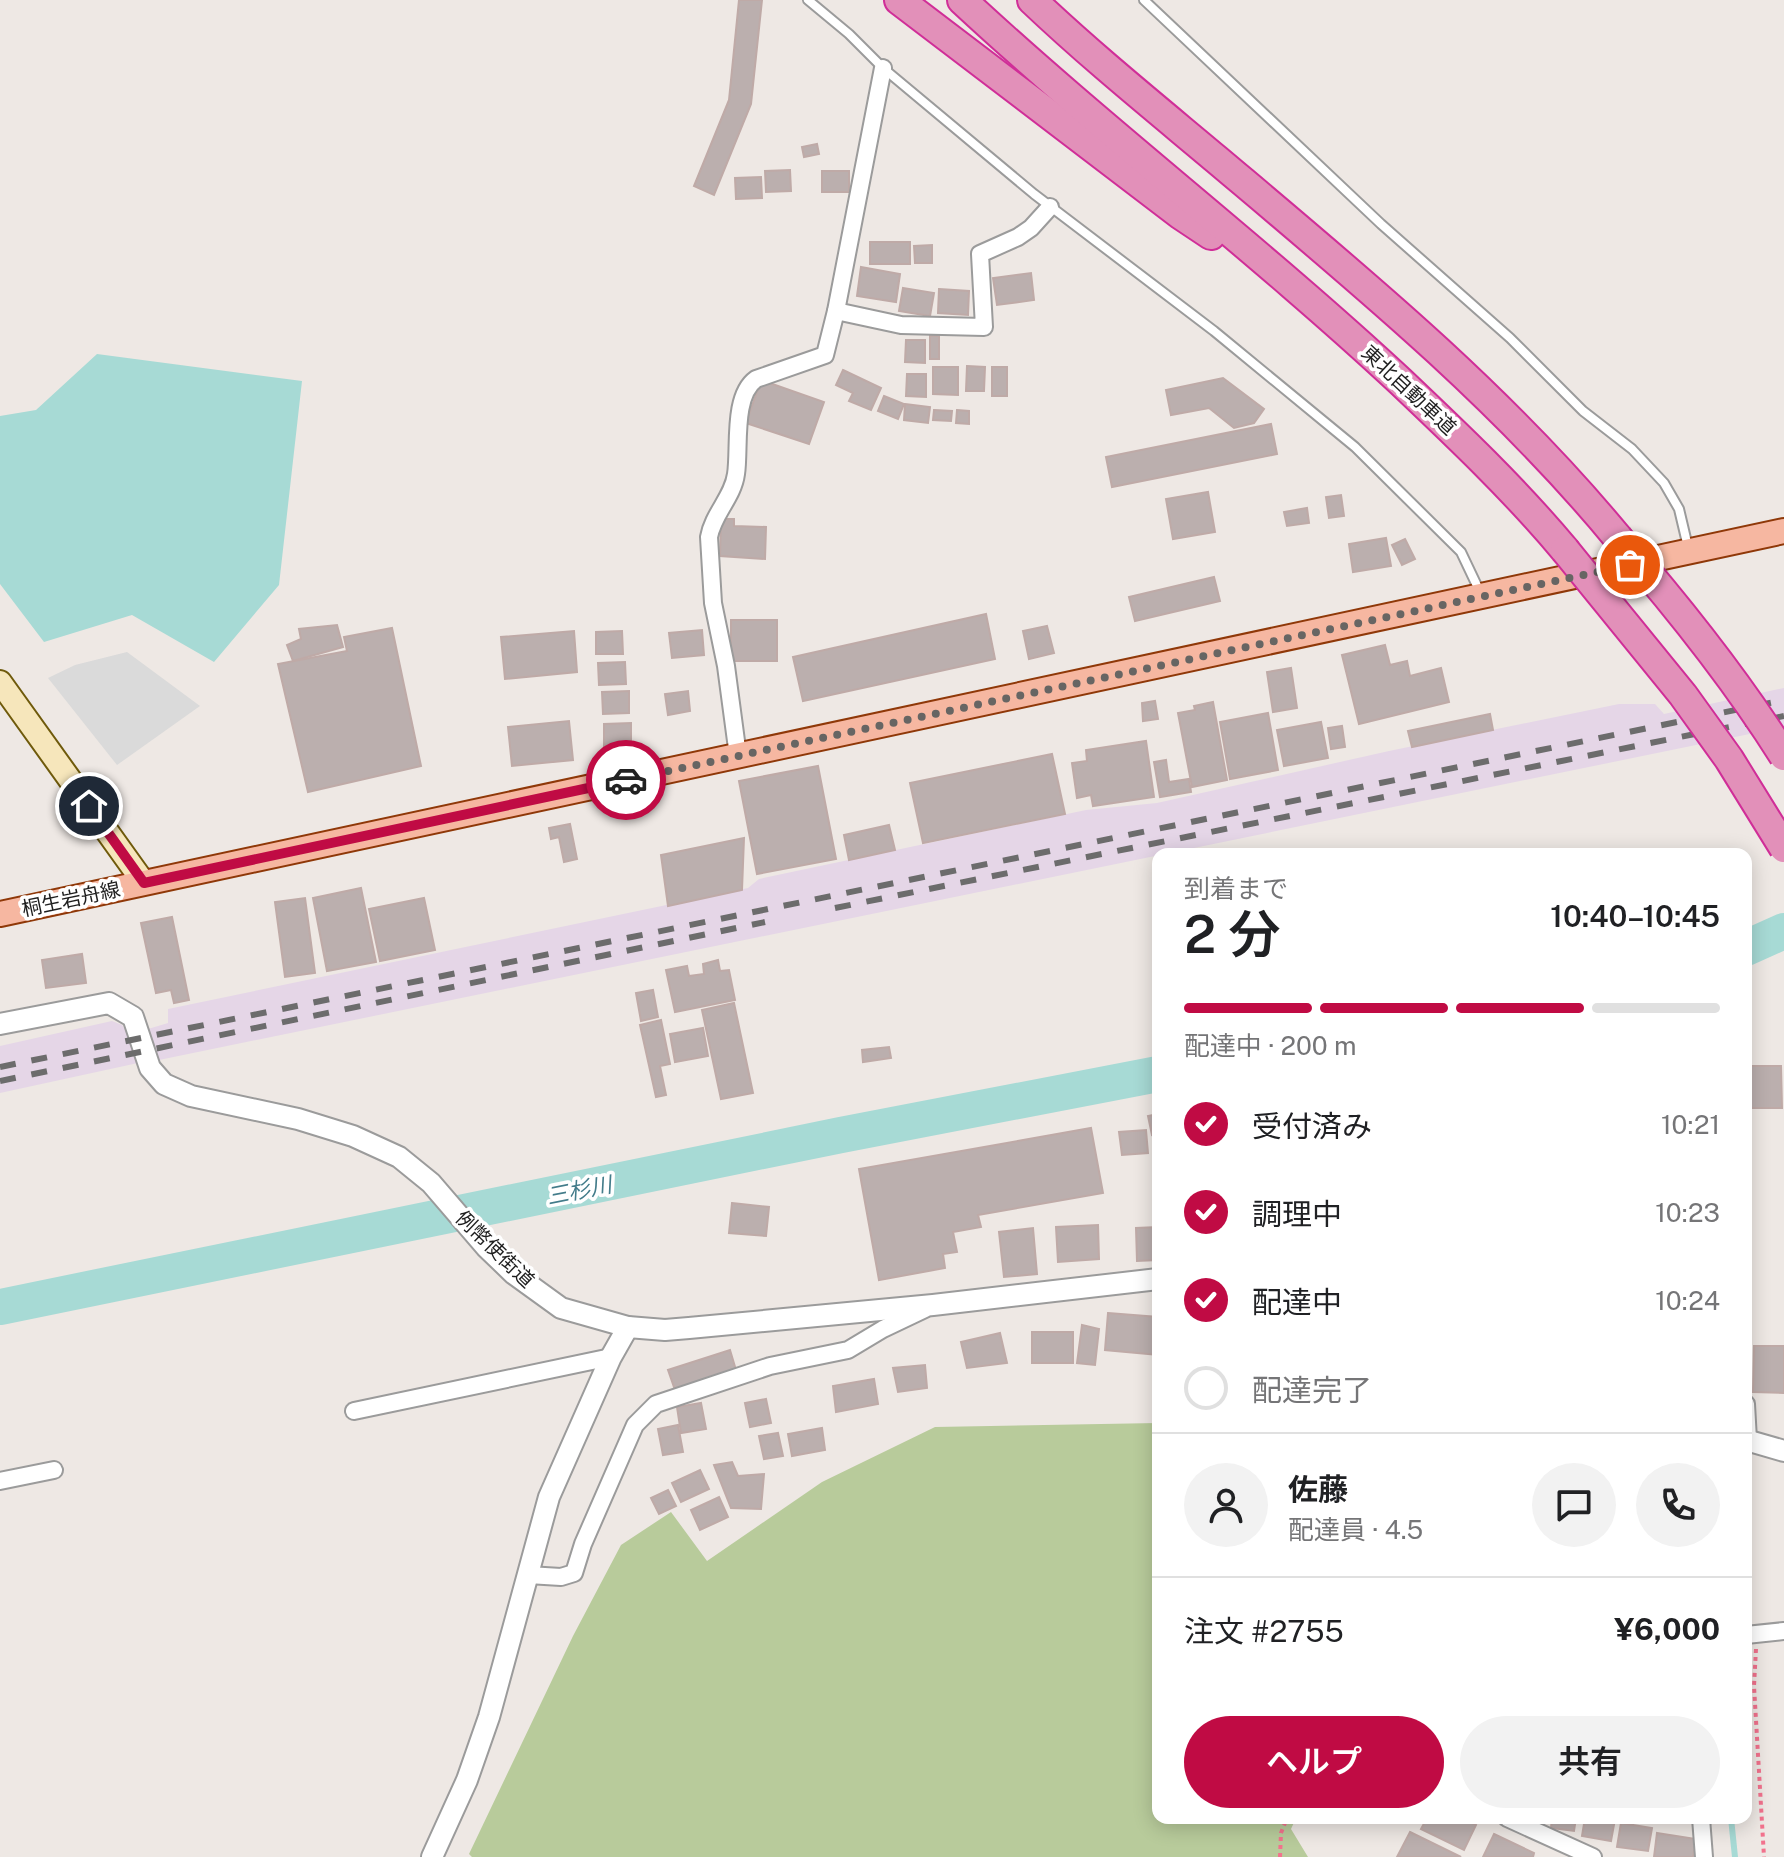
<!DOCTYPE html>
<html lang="ja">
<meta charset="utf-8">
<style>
:root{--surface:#fff;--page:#f2f2f2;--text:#202124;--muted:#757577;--line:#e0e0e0;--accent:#c00b44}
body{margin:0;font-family:"Public Sans","Noto Sans JP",sans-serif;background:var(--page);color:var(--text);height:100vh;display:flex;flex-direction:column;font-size:30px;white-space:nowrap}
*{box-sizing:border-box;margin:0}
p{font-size:26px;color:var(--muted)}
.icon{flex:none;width:44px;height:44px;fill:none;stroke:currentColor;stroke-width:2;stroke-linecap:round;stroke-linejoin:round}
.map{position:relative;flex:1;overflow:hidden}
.side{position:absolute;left:1152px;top:848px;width:600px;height:976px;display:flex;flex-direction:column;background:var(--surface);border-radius:16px;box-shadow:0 4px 20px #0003}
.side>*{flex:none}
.pin{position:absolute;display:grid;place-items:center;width:68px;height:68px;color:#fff;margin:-34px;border:4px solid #fff;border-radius:50%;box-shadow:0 2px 8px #0007}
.courier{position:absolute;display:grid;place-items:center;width:80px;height:80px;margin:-40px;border:6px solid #c00b44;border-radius:50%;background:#fff;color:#222;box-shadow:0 2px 10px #0007}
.headline em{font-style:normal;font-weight:600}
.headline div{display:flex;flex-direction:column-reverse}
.headline{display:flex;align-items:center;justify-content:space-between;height:136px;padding:0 32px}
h1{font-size:52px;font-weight:600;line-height:60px}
.bar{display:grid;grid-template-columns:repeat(4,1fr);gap:12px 8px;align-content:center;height:96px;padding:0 32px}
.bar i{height:10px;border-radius:6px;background:var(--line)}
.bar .current{background:var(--accent)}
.bar p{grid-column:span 4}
.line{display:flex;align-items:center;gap:20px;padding:0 32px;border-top:2px solid var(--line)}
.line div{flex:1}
.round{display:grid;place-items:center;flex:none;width:84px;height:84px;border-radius:42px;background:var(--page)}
ol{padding:0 32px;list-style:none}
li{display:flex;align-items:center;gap:24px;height:88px}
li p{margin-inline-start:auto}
li .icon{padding:8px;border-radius:50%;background:var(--accent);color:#fff;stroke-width:4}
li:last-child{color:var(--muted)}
li i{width:44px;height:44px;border:4px solid var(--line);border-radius:50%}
.primary-button{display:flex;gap:16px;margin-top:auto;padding:16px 32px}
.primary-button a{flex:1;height:92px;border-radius:48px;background:var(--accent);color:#fff;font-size:32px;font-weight:600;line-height:92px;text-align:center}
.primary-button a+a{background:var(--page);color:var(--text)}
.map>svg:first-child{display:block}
.industrial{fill:#e5d6e7}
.forest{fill:#b8cb9b}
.parking{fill:#dadada}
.water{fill:#a7dad5}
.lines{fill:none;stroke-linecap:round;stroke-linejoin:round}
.stream{stroke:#a7dad5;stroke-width:6}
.river{stroke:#a7dad5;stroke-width:36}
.building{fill:#bbafae;stroke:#bfaaa7;stroke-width:2}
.service-casing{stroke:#9b9b9b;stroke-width:12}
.minor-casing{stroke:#9b9b9b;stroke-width:20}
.tertiary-casing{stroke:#9b9b9b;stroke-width:24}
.secondary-casing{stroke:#6f5a0b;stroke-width:26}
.primary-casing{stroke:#8f3808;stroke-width:28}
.motorway-casing{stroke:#d02e98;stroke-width:32}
.path{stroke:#f2728d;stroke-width:4;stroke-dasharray:4 4;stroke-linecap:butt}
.service{stroke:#fff;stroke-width:8}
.minor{stroke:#fff;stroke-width:16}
.tertiary{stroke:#fff;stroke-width:20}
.secondary{stroke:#f6e6bb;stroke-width:22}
.primary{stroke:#f6b7a1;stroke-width:24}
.motorway{stroke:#e290b9;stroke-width:28}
.rail{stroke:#6c6c6c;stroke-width:6;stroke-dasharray:16 16;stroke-linecap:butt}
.motorway-bridge-casing{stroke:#d02e98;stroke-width:32;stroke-linecap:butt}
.motorway-bridge{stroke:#e290b9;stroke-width:28}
.done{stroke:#676563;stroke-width:8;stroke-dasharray:0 14.4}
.route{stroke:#c00b44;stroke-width:10}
.labels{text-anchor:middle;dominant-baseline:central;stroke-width:7;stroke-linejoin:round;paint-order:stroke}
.street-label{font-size:20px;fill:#1e1e1e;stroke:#fff}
.water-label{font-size:22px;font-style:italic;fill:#437c8a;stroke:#fff}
</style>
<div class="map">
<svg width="1784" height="1857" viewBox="0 0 1784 1857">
<rect width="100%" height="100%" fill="#eee8e4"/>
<g class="industrial">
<path d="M1784,688V727L159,1060L148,1029L168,1023V1009L748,888L759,879L1086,810L1157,803L1389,751L1619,704H1655L1664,714Z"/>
<path d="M112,1021L122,1025L128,1034L138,1063L0,1093V1046Z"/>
</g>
<path class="forest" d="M1158,1423V1818H1296L1291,1829L1308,1857H472L469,1854L573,1636L621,1545L671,1512L707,1561L822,1482L935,1427Z"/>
<path class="parking" d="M127,652L200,706L117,765L48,678L75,665Z"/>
<path class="water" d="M97,354L302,381L279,585L214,662L132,615L44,642L0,584V416L36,410Z"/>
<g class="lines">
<path class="stream" d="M1731,1818L1735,1857"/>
<g class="river">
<path d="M1746,948L1784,931"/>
<path d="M0,1307L841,1135L1158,1074"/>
</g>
</g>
<g class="building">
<path d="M739,0H762L751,104L714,195L694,186L729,100Z"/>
<path d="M817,144L819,154L804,157L802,147Z"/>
<path d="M790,170L791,191L766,192L765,171Z"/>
<rect x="822" y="171" width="27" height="21"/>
<path d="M761,177L762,198L736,199L735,178Z"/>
<rect x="870" y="242" width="40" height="22"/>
<path d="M932,245V263H915L914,246Z"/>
<path d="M861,267L900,274L896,302L857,296Z"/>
<path d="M1031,273L1034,300L997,305L993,278Z"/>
<path d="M903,288L934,293L930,316L899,311Z"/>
<path d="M939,289L969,291L968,315L938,313Z"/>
<rect x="930" y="336" width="9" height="23"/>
<path d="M906,340H925V363L905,362Z"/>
<path d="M967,366L985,367L984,391H966Z"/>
<path d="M933,367H958V395L933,394Z"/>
<rect x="992" y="367" width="15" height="29"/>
<path d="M843,370L881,388L871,410L849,401L853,393L836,385Z"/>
<path d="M907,374H926V397L906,396Z"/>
<path d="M1223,378L1264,409L1254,423L1234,428L1209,408L1171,415L1166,390Z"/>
<path d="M761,380L824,402L809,444L746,423Z"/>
<path d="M884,396L904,404L898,419L878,411Z"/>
<path d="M905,404L930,407L928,423L904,420Z"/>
<path d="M934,410L952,411L951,421L933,420Z"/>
<path d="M957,410L969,411V424L956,423Z"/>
<path d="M1271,424L1277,454L1112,487L1106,457Z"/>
<path d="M1208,492L1215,532L1173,539L1166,499Z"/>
<path d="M1341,495L1344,516L1329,518L1326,497Z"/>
<path d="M1307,508L1309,523L1287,526L1284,512Z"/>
<path d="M721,519H734V526L766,527L765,559L720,556Z"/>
<path d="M1386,538L1391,566L1353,572L1349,544Z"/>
<path d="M1405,539L1415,559L1402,565L1392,545Z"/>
<path d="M1214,577L1220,601L1135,621L1129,597Z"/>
<path d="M986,614L995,659L803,701L793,657Z"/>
<rect x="731" y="620" width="46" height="41"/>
<path d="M337,625L343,647L293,661L287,645L301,639L299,629Z"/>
<path d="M1047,626L1054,653L1029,659L1023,631Z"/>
<path d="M392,628L421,766L308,792L278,664L347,651L344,637Z"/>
<path d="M702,630L704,655L672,658L669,633Z"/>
<path d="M574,631L577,672L505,679L501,637Z"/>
<path d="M622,631L623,654H596V632Z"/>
<path d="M1385,645L1390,665L1407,661L1410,676L1441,668L1449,702L1359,724L1342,655Z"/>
<path d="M625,662L626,684L599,685L598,663Z"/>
<path d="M1291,668L1297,708L1273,712L1267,672Z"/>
<path d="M629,691V713L603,714L602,692Z"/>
<path d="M688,691L690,711L668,715L665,694Z"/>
<path d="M1155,701L1158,719L1143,721L1142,703Z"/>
<path d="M1213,702L1227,780L1192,787L1178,713L1195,710L1194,706Z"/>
<path d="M1268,713L1278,770L1230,779L1220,722Z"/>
<path d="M1490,714L1493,730L1412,747L1408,731Z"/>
<path d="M569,721L573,760L512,766L508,727Z"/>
<path d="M1321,722L1328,758L1284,766L1277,730Z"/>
<path d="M631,723V745L604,746V724Z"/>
<path d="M1342,726L1345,747L1331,749L1328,728Z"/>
<path d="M1146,741L1154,797L1093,806L1091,795L1077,798L1072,763L1087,761L1086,750Z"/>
<path d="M1052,754L1065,814L923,843L910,783Z"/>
<path d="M1166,760L1169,782L1189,779L1191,792L1160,797L1154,762Z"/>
<path d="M818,766L836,859L757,874L739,781Z"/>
<path d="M570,824L577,859L564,862L559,837L551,839L549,828Z"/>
<path d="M889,825L895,850L849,860L844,835Z"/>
<path d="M744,838L742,890L668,906L661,855Z"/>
<path d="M361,888L376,962L327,971L313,898Z"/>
<path d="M305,898L315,973L285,977L275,902Z"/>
<path d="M424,898L435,950L380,961L369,909Z"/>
<path d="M172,917L189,1000L174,1003L171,990L156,993L141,923Z"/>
<path d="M82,954L86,983L46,988L42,960Z"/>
<path d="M718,960L720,971L729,970L735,1000L675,1012L666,970L687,966L689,976L704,974L703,964Z"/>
<path d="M653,990L658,1017L641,1021L636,993Z"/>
<path d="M734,1003L753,1093L721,1099L702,1010Z"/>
<path d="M661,1020L670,1064L660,1066L666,1095L656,1097L640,1025Z"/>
<path d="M703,1028L708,1056L675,1062L670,1034Z"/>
<path d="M889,1047L891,1058L863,1062L862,1050Z"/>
<path d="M1747,1066H1781L1782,1108H1748Z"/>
<path d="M1158,1114V1134L1152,1135L1148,1116Z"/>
<path d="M1091,1128L1103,1193L978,1215L981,1227L953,1232L957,1252L943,1254L945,1268L879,1280L859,1169Z"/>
<path d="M1146,1130L1148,1153L1122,1155L1119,1132Z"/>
<path d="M732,1203L769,1207L766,1236L729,1233Z"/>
<path d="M1098,1225L1099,1259L1058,1262L1056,1227Z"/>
<path d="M1158,1227V1260L1137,1261L1136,1228Z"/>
<path d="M1033,1228L1037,1274L1004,1277L999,1232Z"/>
<path d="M1108,1313L1158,1317V1355L1105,1350Z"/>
<path d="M1082,1325L1099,1329L1095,1365L1077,1363Z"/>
<rect x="1032" y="1332" width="41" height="31"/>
<path d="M1000,1333L1007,1363L967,1368L961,1342Z"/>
<path d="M1754,1346H1784V1393L1753,1392Z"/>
<path d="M730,1350L736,1370L675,1390L668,1370Z"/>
<path d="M925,1365L927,1388L898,1392L893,1368Z"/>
<path d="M874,1379L878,1404L836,1412L833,1386Z"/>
<path d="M766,1399L771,1423L750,1427L745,1403Z"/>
<path d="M701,1403L706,1429L681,1433L677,1407Z"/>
<path d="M678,1425L683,1452L663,1455L658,1429Z"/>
<path d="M822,1428L825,1450L792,1456L788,1434Z"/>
<path d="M778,1433L783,1456L764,1459L759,1436Z"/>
<path d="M732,1462L738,1476L764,1474L761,1509L731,1508L714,1465Z"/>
<path d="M700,1470L709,1489L681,1502L672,1483Z"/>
<path d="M668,1490L676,1506L659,1514L651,1498Z"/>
<path d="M719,1497L728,1517L700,1530L691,1510Z"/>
<path d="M1427,1818H1463L1476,1825L1464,1850L1421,1829Z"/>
<path d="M1552,1818H1576L1574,1831L1551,1828Z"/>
<path d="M1585,1818L1615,1819L1611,1841L1582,1836Z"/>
<path d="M1621,1823L1652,1828L1648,1851L1617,1847Z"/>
<path d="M1410,1832L1461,1857H1397Z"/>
<path d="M1657,1833L1696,1839L1693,1857H1654Z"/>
<path d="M1494,1834L1534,1853L1533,1857H1483Z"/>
</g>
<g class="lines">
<g class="service-casing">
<g id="service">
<path d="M808,0L849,34L883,68L1034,194L1214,331L1355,447L1461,552L1480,592"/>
<path d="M1144,0L1381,224L1510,338L1583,411L1632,449L1664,483L1679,509L1688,547"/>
</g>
</g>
<g class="minor-casing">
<g id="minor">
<path d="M836,311L901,325L984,327L980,254L1018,237L1031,228L1050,207"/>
<path d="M738,756L726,666L713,603L709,537C713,514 733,497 736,474C740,449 732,396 756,379L825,355L836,311L883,68"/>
<path d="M1746,1404L1748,1440"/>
<path d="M354,1411L611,1357"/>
<path d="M0,1481L54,1470"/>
<path d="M528,1575L561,1577L574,1573L583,1544L635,1425L656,1404L770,1366L848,1350L883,1329L925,1309"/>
<path d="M1746,1635L1784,1631"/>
<path d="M1507,1818L1593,1857"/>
<path d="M1701,1818L1704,1857"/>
</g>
</g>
<g class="tertiary-casing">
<g id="tertiary">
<path d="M0,1024L109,1003L133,1017L150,1068L164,1084L191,1096L298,1119L353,1136L399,1157L431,1183L486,1247L514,1274L561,1308L628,1327L665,1330L689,1328L933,1305L1158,1279"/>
<path d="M1746,1440L1784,1451"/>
<path d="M432,1857L467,1780L489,1717L549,1497L611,1357L628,1327"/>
</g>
</g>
<g class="secondary-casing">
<path id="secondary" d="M0,682L144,883"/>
</g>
<g class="primary-casing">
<path id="primary" d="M0,914L1784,531"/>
</g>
<g class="motorway-casing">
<g id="motorway">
<path d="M899,0L1181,215L1211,235"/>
<path d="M962,0C1104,132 1258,249 1400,381C1457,435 1514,489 1565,550"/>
<path d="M1032,0C1091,56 1154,107 1216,159C1356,277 1501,396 1618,538"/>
</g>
</g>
<g class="path">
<path d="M1756,1649L1754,1686L1764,1857"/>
<path d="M1280,1857L1281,1833L1287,1818"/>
</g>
<use href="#service" class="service"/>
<use href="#minor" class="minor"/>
<use href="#tertiary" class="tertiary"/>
<use href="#secondary" class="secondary"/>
<use href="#primary" class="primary"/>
<use href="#motorway" class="motorway"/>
<g class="rail">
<path d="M835,908L1784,716"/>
<path d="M0,1067L1784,700"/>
<path d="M0,1081L765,922"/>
</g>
<g class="motorway-bridge-casing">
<g id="motorway-bridge">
<path d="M1618,538C1678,607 1735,678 1784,756"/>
<path d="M1565,550L1683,695L1729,759L1784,848"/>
</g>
</g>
<use href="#motorway-bridge" class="motorway-bridge"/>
</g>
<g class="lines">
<path class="done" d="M626,780L1630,565"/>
<path class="route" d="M89,806L144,883L626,780"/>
</g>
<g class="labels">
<g class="street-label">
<text transform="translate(1409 390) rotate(43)">東北自動車道</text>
<text transform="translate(71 899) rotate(-12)">桐生岩舟線</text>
<text transform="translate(495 1249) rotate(44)">例幣使街道</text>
</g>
<g class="water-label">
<text transform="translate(579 1190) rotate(-11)">三杉川</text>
</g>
</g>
</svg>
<div class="pin" style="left:1630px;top:565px;background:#ea580c"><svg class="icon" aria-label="bag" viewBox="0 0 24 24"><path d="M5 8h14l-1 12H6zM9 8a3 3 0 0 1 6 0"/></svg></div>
<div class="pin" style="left:89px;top:806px;background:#1f2937"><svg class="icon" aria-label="home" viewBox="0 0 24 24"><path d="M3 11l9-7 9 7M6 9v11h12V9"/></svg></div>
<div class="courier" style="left:626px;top:780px"><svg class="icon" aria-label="car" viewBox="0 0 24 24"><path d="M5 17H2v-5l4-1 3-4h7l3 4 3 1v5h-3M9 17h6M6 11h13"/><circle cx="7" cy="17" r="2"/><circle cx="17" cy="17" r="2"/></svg></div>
<section class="side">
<div class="headline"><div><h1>2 分</h1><p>到着まで</p></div><em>10:40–10:45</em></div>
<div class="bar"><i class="current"></i><i class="current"></i><i class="current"></i><i></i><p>配達中 · 200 m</p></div>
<ol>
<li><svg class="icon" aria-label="check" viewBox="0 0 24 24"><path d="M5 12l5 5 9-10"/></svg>受付済み<p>10:21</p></li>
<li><svg class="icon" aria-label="check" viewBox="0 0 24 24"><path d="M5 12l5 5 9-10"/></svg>調理中<p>10:23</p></li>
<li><svg class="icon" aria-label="check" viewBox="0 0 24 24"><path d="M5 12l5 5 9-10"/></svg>配達中<p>10:24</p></li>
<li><i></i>配達完了</li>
</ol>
<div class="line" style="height:144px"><a class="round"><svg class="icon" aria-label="person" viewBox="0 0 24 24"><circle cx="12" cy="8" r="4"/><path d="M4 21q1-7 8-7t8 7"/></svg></a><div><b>佐藤</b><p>配達員 · 4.5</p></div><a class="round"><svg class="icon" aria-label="chat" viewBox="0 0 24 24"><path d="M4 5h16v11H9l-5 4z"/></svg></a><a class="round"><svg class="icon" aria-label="phone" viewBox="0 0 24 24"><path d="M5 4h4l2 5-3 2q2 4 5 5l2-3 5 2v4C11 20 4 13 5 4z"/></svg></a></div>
<div class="line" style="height:104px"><div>注文 #2755</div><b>¥6,000</b></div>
<div class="primary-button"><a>ヘルプ</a><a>共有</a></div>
</section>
</div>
